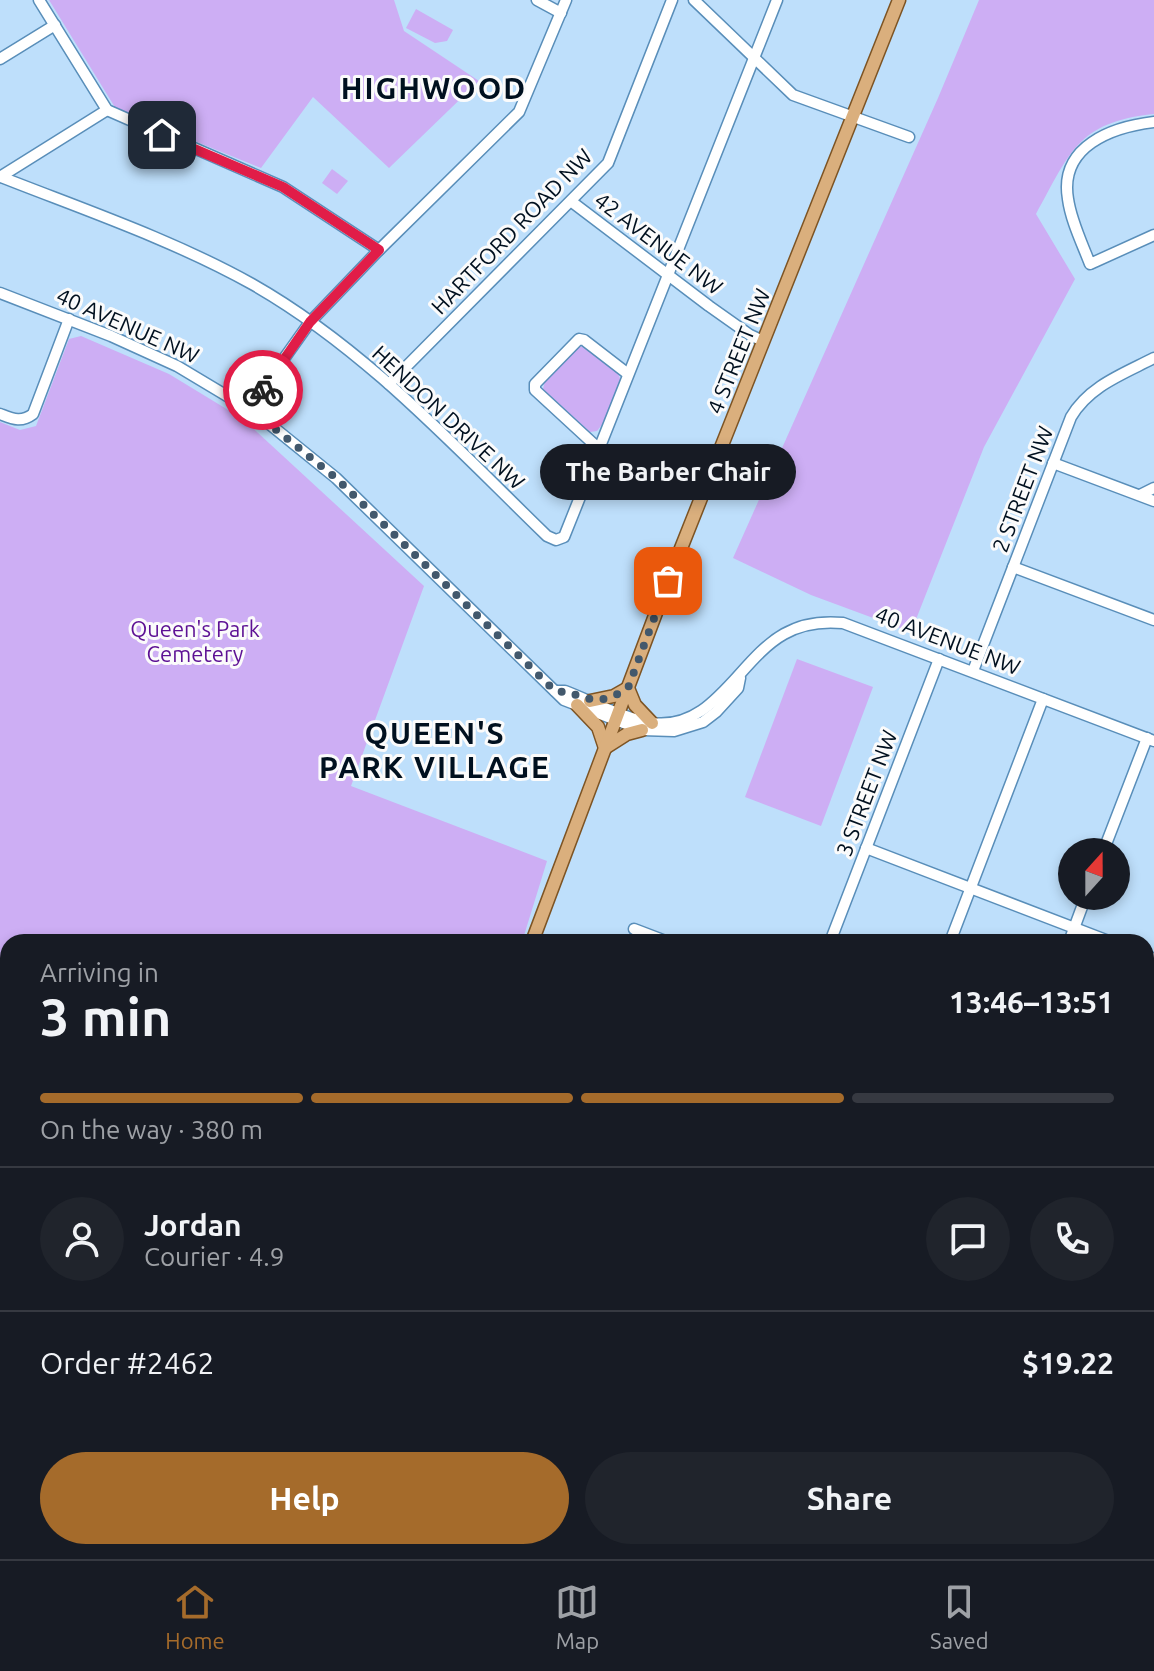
<!DOCTYPE html>
<meta charset="utf-8">
<style>
:root{--surface:#171b24;--page:#20242c;--text:#f1f3f6;--muted:#9ea1a6;--line:#363941;--accent:#a56b2b}
body{margin:0;font-family:Ubuntu,sans-serif;background:var(--page);color:var(--text);height:100vh;display:flex;flex-direction:column;font-size:30px;white-space:nowrap}
*{box-sizing:border-box;margin:0}
p{font-size:26px;color:var(--muted)}
.icon{flex:none;width:44px;height:44px;fill:none;stroke:currentColor;stroke-width:2;stroke-linecap:round;stroke-linejoin:round}
.map{position:relative;flex:1;overflow:hidden}
.sheet{position:absolute;left:0px;top:934px;width:1154px;height:626px;display:flex;flex-direction:column;background:var(--surface);border-radius:24px 24px 0 0;box-shadow:0 4px 12px #0003}
.sheet>*{flex:none}
.needle{width:52px;rotate:21deg}
.fabs{position:absolute;left:1058px;top:838px;display:grid;gap:16px}
.fabs a{display:grid;place-items:center;width:72px;height:72px;border-radius:50%;background:var(--surface);box-shadow:0 4px 12px #0003;font-size:40px}
.pin{position:absolute;display:grid;place-items:center;width:68px;height:68px;color:#fff;margin:-34px;border-radius:16px;box-shadow:0 4px 12px #0006}
.courier{position:absolute;display:grid;place-items:center;width:80px;height:80px;margin:-40px;border:6px solid #e11d48;border-radius:50%;background:#fff;color:#222;box-shadow:0 2px 10px #0007}
.bubble{position:absolute;height:56px;border-radius:28px;background:var(--surface);box-shadow:0 4px 12px #0003;font-size:26px;font-weight:600;line-height:56px;text-align:center}
.head em{font-style:normal;font-weight:600}
.head div{display:flex;flex-direction:column-reverse}
.head{display:flex;align-items:center;justify-content:space-between;height:136px;padding:0 40px}
h1{font-size:52px;font-weight:600;line-height:60px}
.bar{display:grid;grid-template-columns:repeat(4,1fr);gap:12px 8px;align-content:center;height:96px;padding:0 40px}
.bar i{height:10px;border-radius:6px;background:var(--line)}
.bar .selected{background:var(--accent)}
.bar p{grid-column:span 4}
.line{display:flex;align-items:center;gap:20px;padding:0 40px;border-top:2px solid var(--line)}
.line div{flex:1}
.round{display:grid;place-items:center;flex:none;width:84px;height:84px;border-radius:42px;background:var(--page)}
.cta{display:flex;gap:16px;margin-top:auto;padding:16px 40px}
.cta a{flex:1;height:92px;border-radius:48px;background:var(--accent);color:#fff;font-size:32px;font-weight:600;line-height:92px;text-align:center}
.cta a+a{background:var(--page);color:var(--text)}
.menu{display:flex;justify-content:space-around;align-items:center;height:112px;border-top:2px solid var(--line);background:var(--surface);font-size:22px;color:var(--muted)}
.menu a{display:grid;justify-items:center;gap:4px}
.menu .selected{color:var(--accent)}
.map>svg:first-child{display:block}
.green{fill:#cdaef4}
.lines{fill:none;stroke-linecap:round;stroke-linejoin:round}
.minor-casing{stroke:#598eb9;stroke-width:13}
.major-casing{stroke:#7d5424;stroke-width:15}
.minor{stroke:#fff;stroke-width:10}
.major{stroke:#daaf7d;stroke-width:12}
.done{stroke:#42586c;stroke-width:8;stroke-dasharray:0 14.4}
.route{stroke:#e11d48;stroke-width:10}
.labels{text-anchor:middle;dominant-baseline:central;stroke-width:6;stroke-linejoin:round;paint-order:stroke}
.street-label{font-size:22px;fill:#00101f;stroke:#fbfbfb}
.park-label{font-size:22px;fill:#5d1194;stroke:#fbfbfb}
.district-label{font-size:30px;font-weight:bold;letter-spacing:2px;fill:#00101f;stroke:#fbfbfb}
</style>
<div class="map">
<svg width="1154" height="1559" viewBox="0 0 1154 1559">
<rect width="100%" height="100%" fill="#bedffb"/>
<g class="green">
<path d="M49,0H394L404,31L479,81L389,168L313,97L261,168L116,109Z"/>
<path d="M979,0H1154V114C1077,122 1070,153 1036,214L1075,279L984,447L911,632L811,595L733,558L938,98Z"/>
<path d="M416,9L453,30L447,41L435,43L406,28Z"/>
<path d="M332,169L348,181L337,194L322,183Z"/>
<path d="M81,336L169,374L243,419L424,586L351,786L547,861L522,942H8V1383L0,1385V422L20,430L36,426L69,339Z"/>
<path d="M584,346L617,371L621,381L604,422L597,431L590,432L543,389L545,381L579,347Z"/>
<path d="M797,659L873,687L821,826L745,797Z"/>
<path d="M8,1550V1552H44L62,1559H4Z"/>
<path d="M291,1552L289,1559H262L247,1553Z"/>
</g>
<g class="lines">
<g class="minor-casing">
<g id="minor">
<path d="M39,0L107,110L283,187L379,250"/>
<path d="M537,0L561,13"/>
<path d="M694,0L793,95L909,137"/>
<path d="M0,59L55,25"/>
<path d="M1154,122C1112,127 1059,146 1068,199C1071,221 1082,243 1090,264L1154,235"/>
<path d="M0,177L107,110"/>
<path d="M1,177C85,210 173,240 252,284C365,348 455,447 547,536L556,540L564,537L578,502L777,0"/>
<path d="M572,202L709,306L750,335L763,341"/>
<path d="M0,293L111,336L177,366L257,414L336,478L564,700L642,730L674,731L703,722L716,712L738,688L740,678"/>
<path d="M389,384L608,163L672,0"/>
<path d="M249,408L310,322L379,250L519,112L566,0"/>
<path d="M0,414C13,419 21,423 33,414L69,319"/>
<path d="M598,448L535,390V384L579,339L584,340L628,374"/>
<path d="M1053,463L1154,501"/>
<path d="M1140,495L1154,488"/>
<path d="M1013,567L1154,620"/>
<path d="M973,671L1071,417C1089,386 1123,374 1154,358"/>
<path d="M555,691H565C591,701 625,719 652,723C714,731 738,660 784,634C803,623 822,621 843,623L1154,741"/>
<path d="M866,848L1111,942"/>
<path d="M1103,852L1147,738"/>
<path d="M634,929L668,942"/>
<path d="M830,942L939,659"/>
<path d="M950,942L1043,699"/>
<path d="M1069,942L1086,896"/>
<path d="M1146,955L1154,959"/>
<path d="M1146,1050L1154,1029"/>
<path d="M1146,1243L1154,1246"/>
<path d="M0,1409L7,1391"/>
<path d="M1146,1477L1154,1480"/>
<path d="M0,1527L8,1530"/>
<path d="M64,1552L82,1559"/>
<path d="M391,1552L409,1559"/>
<path d="M737,1552L756,1559"/>
<path d="M181,1559L184,1552"/>
<path d="M643,1559L645,1552"/>
<path d="M830,1559L833,1552"/>
<path d="M949,1559L952,1552"/>
</g>
</g>
<g class="major-casing">
<g id="major">
<path d="M628,688L635,705L652,723"/>
<path d="M590,701L614,696L628,688"/>
<path d="M577,705L598,727L605,748"/>
<path d="M605,748L627,734L642,730"/>
<path d="M532,942L668,581L899,0"/>
<path d="M1146,1358L1154,1337"/>
<path d="M299,1559L302,1552"/>
<path d="M1068,1559L1070,1552"/>
</g>
</g>
<use href="#minor" class="minor"/>
<use href="#major" class="major"/>
</g>
<g class="lines">
<path class="done" d="M263,390L249,408L336,478L555,691C588,693 592,711 628,688L668,581"/>
<path class="route" d="M162,135L283,187L379,250L310,322L263,390"/>
</g>
<g class="labels">
<g class="street-label">
<text transform="translate(511 231) rotate(-46)">HARTFORD ROAD NW</text>
<text transform="translate(659 243) rotate(37)">42 AVENUE NW</text>
<text transform="translate(128 325) rotate(24)">40 AVENUE NW</text>
<text transform="translate(738 351) rotate(-68)">4 STREET NW</text>
<text transform="translate(449 417) rotate(43)">HENDON DRIVE NW</text>
<text transform="translate(1022 489) rotate(-69)">2 STREET NW</text>
<text transform="translate(948 640) rotate(21)">40 AVENUE NW</text>
<text transform="translate(866 793) rotate(-69)">3 STREET NW</text>
</g>
<g class="park-label">
<text x="195" y="628">Queen's Park<tspan x="195" dy="25">Cemetery</tspan></text>
</g>
<g class="district-label">
<text x="434" y="88">HIGHWOOD</text>
<text x="435" y="733">QUEEN'S<tspan x="435" dy="34">PARK VILLAGE</tspan></text>
</g>
</g>
</svg>
<div class="fabs">
<a><svg class="needle" viewBox="-14 -14 28 28"><path d="M0-13l5 13h-10z" fill="#e53935"/><path d="M0 13l5-13h-10z" fill="#9ea1a6"/></svg></a>
</div>
<div class="pin" style="left:668px;top:581px;background:#ea580c"><svg class="icon" aria-label="bag" viewBox="0 0 24 24"><path d="M5 8h14l-1 12H6zM9 8a3 3 0 0 1 6 0"/></svg></div>
<div class="pin" style="left:162px;top:135px;background:#1f2937"><svg class="icon" aria-label="home" viewBox="0 0 24 24"><path d="M3 11l9-7 9 7M6 9v11h12V9"/></svg></div>
<div class="courier" style="left:263px;top:390px"><svg class="icon" aria-label="bike" viewBox="0 0 24 24"><circle cx="6" cy="16" r="4"/><circle cx="18" cy="16" r="4"/><path d="M6 16l4-8h5l3 8M10 8l3 8H6M13 5h3"/></svg></div>
<div class="bubble" style="left:540px;top:444px;width:256px">The Barber Chair</div>
<section class="sheet">
<div class="head"><div><h1>3 min</h1><p>Arriving in</p></div><em>13:46–13:51</em></div>
<div class="bar"><i class="selected"></i><i class="selected"></i><i class="selected"></i><i></i><p>On the way · 380 m</p></div>
<div class="line" style="height:144px"><a class="round"><svg class="icon" aria-label="person" viewBox="0 0 24 24"><circle cx="12" cy="8" r="4"/><path d="M4 21q1-7 8-7t8 7"/></svg></a><div><b>Jordan</b><p>Courier · 4.9</p></div><a class="round"><svg class="icon" aria-label="chat" viewBox="0 0 24 24"><path d="M4 5h16v11H9l-5 4z"/></svg></a><a class="round"><svg class="icon" aria-label="phone" viewBox="0 0 24 24"><path d="M5 4h4l2 5-3 2q2 4 5 5l2-3 5 2v4C11 20 4 13 5 4z"/></svg></a></div>
<div class="line" style="height:104px"><div>Order #2462</div><b>$19.22</b></div>
<div class="cta"><a>Help</a><a>Share</a></div>
</section>
</div>
<nav class="menu">
<a class="selected"><svg class="icon" aria-label="home" viewBox="0 0 24 24"><path d="M3 11l9-7 9 7M6 9v11h12V9"/></svg>Home</a>
<a><svg class="icon" aria-label="map" viewBox="0 0 24 24"><path d="M3 6l6-2 6 2 6-2v14l-6 2-6-2-6 2zM9 4v14M15 6v14"/></svg>Map</a>
<a><svg class="icon" aria-label="saved" viewBox="0 0 24 24"><path d="M7 4h10v16l-5-4-5 4z"/></svg>Saved</a>
</nav>
